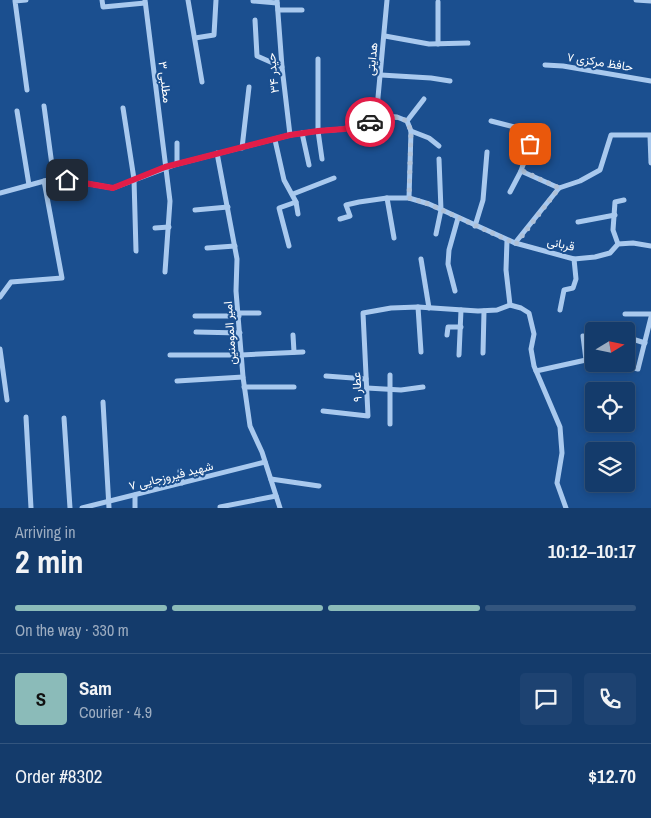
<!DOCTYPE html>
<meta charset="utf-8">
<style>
:root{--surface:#143b6b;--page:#1d4271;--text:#f1f3f6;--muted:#9dadc1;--line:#33557e;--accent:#8bbbb9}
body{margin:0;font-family:"Archivo Narrow",Vazirmatn,sans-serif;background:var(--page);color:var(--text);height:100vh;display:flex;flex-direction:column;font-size:19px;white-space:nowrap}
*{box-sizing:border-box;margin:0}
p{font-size:16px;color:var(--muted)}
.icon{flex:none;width:28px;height:28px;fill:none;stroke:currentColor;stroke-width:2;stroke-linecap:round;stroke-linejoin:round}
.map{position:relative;height:508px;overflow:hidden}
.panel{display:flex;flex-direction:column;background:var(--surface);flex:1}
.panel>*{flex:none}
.needle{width:32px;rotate:80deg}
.controls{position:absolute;left:585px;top:322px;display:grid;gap:10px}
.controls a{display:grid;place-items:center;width:50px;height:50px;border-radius:5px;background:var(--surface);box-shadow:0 2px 8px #0003,0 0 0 1px var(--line);font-size:25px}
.pin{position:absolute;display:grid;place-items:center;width:42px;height:42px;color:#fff;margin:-21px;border-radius:10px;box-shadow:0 2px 8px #0006}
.courier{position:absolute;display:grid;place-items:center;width:50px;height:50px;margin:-25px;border:4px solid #e11d48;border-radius:50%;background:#fff;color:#222;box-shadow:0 1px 6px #0007}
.headline em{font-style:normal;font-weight:700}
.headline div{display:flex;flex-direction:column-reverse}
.headline{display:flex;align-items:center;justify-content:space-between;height:85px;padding:0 15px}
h1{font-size:32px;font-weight:700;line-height:38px}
.bar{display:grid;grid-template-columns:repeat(4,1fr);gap:8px 5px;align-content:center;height:60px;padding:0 15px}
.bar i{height:6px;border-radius:4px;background:var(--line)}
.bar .active{background:var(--accent)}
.bar p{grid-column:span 4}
.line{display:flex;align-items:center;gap:12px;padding:0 15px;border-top:1px solid var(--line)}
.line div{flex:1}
.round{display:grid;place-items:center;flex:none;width:52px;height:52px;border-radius:5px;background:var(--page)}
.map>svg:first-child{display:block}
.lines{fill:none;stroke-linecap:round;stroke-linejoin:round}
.street{stroke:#a9c9ee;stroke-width:5}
.done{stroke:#afc1d8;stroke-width:5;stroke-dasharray:0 9}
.route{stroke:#e11d48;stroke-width:6}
.labels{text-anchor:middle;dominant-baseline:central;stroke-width:4;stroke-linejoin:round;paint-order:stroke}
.street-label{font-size:12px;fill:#fff;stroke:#1b4f8f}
</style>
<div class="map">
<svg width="651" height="508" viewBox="0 0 651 508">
<rect width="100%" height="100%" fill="#1b4f8f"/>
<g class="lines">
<g class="street">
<path d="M26,0L15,1L27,90"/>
<path d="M102,0L103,7L145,3"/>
<path d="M145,0L170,201L165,272"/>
<path d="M188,0L202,82"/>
<path d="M277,0L282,67L290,135"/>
<path d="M636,0L651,1"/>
<path d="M253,1L277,3"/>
<path d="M438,2V44"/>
<path d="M278,10H302"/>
<path d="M255,20L257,56L282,67"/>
<path d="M385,36L429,44L468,43"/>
<path d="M195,38L214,35L216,0"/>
<path d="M318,59V131L322,159"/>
<path d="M545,65L563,66L651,81"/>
<path d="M381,75L431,78L450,81"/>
<path d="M44,106L54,180"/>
<path d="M123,108L134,179L136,251"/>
<path d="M17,111L29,185"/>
<path d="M376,119L387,0"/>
<path d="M407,121L424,99"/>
<path d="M491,121L534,132"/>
<path d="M411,131L429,138L439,146"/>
<path d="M302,133L309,165"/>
<path d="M650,136L651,163"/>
<path d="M275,140L284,180L296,202L298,214"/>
<path d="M177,143V164"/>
<path d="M530,144L548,151"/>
<path d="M242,148L249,87"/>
<path d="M217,153L237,259L236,291L243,377L250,426L262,452L280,508"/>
<path d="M521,171L559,188"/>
<path d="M510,192L521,171L536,126"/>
<path d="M0,193L48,180H67L113,188L177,164L290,135L318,131L344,129L362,125L385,116L397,117L407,121L411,131L409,198"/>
<path d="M293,194L334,178"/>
<path d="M387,198L394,238"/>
<path d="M195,210L228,207"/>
<path d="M340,219L350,216L346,205L359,202L387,198H409L429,204L515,243L574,259L595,257L610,253L618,244L633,243L651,246"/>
<path d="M578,222L615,215"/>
<path d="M475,226L483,200L487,152"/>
<path d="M155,228L169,227"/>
<path d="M436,234L441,210L439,159"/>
<path d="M507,240L506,270L510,305"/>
<path d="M515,243L559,188L580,181L600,170L611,135H651"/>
<path d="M618,244L613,230L615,202L624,200"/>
<path d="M289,246L279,208L296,202"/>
<path d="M207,248L235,246"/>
<path d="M421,259L429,308"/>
<path d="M455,291L448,264L449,250L458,218"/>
<path d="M0,297L11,282L62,278L44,181"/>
<path d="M418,307L421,352"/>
<path d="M560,310L564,290L573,288L576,279L574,259"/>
<path d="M239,313H259"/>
<path d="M625,314H651"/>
<path d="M195,316H239"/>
<path d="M196,332L240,333"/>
<path d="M293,335L294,352"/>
<path d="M447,335L448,327H461"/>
<path d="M626,337L645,343"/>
<path d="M0,349L7,400"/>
<path d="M483,353L484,311"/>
<path d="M170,355H241L303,352"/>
<path d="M459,355L461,310"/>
<path d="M619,364L638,369L651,317"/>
<path d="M536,371L586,360L583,336"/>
<path d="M326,376L366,379"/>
<path d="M177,381L243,377"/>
<path d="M244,387H294"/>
<path d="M367,388L401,390L423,387"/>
<path d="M103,402L109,508"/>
<path d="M323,411L368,416L363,313L391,308L418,307L478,311L497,310L510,305L521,308L529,313L534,334L531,349L534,366L560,427L562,453L557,483L566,508"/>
<path d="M26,417L31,508"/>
<path d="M64,418L70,508"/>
<path d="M390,424V375"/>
<path d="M180,471L182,483"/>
<path d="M271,479L319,486"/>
<path d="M135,495V508"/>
<path d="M220,507L276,496"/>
<path d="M82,508L265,462"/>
</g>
</g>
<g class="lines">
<path class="done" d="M370,122C384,116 393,115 407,121L411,131L409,198L429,204L516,244L559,188L521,170L530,144"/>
<path class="route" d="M67,180L113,188L165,167L204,157L290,135L318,131L344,129L370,122"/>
</g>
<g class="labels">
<g class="street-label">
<text transform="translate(372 59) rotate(-84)">هدایتی</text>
<text transform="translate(600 62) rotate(9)">حافظ مرکزی ۷</text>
<text transform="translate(273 73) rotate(-96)">حیدر ۳۴</text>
<text transform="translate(165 82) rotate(83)">مطلبی ۳</text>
<text transform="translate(561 244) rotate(12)">قربانی</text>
<text transform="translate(230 333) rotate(-94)">امیر المومنین</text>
<text transform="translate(357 387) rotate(-93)">عطار ۹</text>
<text transform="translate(171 476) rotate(-14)">شهید فیروزجایی ۷</text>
</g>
</g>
</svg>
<div class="controls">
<a><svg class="needle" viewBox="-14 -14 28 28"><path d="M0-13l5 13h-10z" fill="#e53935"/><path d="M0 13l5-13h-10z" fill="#9dadc1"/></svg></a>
<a><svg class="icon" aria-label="locate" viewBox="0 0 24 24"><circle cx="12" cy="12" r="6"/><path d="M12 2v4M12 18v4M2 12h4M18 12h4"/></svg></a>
<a><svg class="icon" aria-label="layers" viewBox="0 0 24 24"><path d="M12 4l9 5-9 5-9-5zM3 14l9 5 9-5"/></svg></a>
</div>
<div class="pin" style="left:530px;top:144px;background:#ea580c"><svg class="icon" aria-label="bag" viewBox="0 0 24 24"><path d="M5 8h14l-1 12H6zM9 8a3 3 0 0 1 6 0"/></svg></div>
<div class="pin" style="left:67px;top:180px;background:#1f2937"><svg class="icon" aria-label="home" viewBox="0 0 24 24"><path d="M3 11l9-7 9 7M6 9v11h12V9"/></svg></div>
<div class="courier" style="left:370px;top:122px"><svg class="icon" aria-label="car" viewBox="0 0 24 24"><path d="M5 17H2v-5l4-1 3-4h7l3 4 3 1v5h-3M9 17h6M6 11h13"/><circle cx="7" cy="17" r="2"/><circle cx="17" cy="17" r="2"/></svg></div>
</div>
<section class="panel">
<div class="headline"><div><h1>2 min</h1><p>Arriving in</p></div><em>10:12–10:17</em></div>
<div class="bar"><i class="active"></i><i class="active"></i><i class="active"></i><i></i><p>On the way · 330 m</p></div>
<div class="line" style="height:90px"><b class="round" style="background:var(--accent);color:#111">S</b><div><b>Sam</b><p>Courier · 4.9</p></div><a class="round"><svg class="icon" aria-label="chat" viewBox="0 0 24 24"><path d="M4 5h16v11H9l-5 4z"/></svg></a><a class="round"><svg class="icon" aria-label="phone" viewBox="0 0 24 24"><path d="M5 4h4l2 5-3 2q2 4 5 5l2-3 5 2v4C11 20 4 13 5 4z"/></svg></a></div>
<div class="line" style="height:65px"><div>Order #8302</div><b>$12.70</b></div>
</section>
